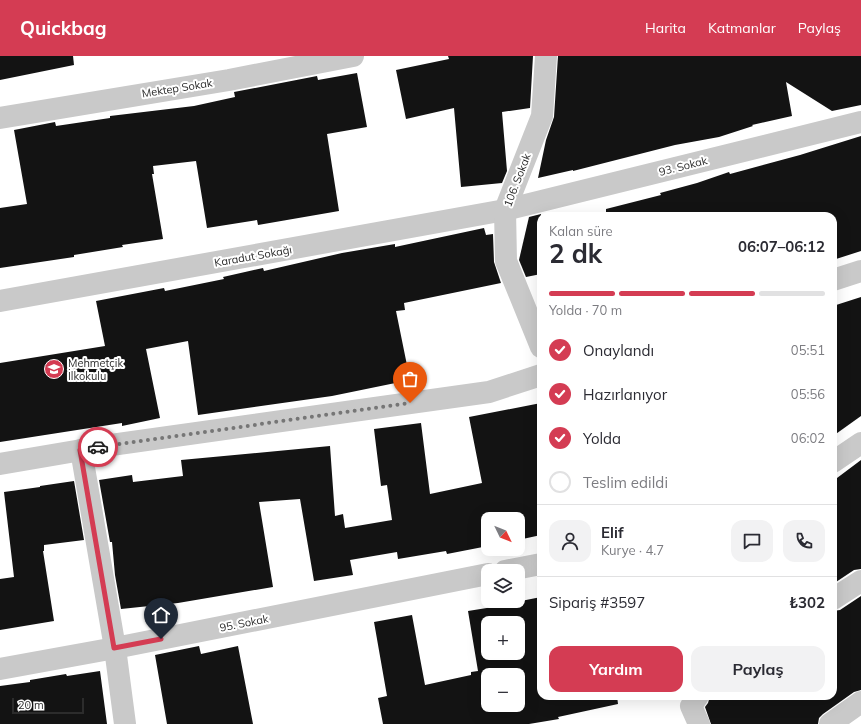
<!DOCTYPE html>
<html lang="tr">
<meta charset="utf-8">
<style>
:root{--surface:#fff;--page:#f2f2f3;--text:#2b2b33;--muted:#7c7c81;--line:#e1e1e2;--accent:#d43c53}
body{margin:0;font-family:Mulish,sans-serif;background:var(--page);color:var(--text);height:100vh;display:flex;flex-direction:column;font-size:15px;white-space:nowrap}
*{box-sizing:border-box;margin:0}
p{font-size:13px;color:var(--muted)}
.icon{flex:none;width:22px;height:22px;fill:none;stroke:currentColor;stroke-width:2;stroke-linecap:round;stroke-linejoin:round}
.map{position:relative;flex:1;overflow:hidden}
.panel{position:absolute;left:537px;top:156px;width:300px;height:488px;display:flex;flex-direction:column;background:var(--surface);border-radius:12px;box-shadow:0 4px 16px #0002}
.panel>*{flex:none}
.needle{width:26px;rotate:133deg}
.controls{position:absolute;left:481px;top:456px;display:grid;gap:8px}
.controls a{display:grid;place-items:center;width:44px;height:44px;border-radius:8px;background:var(--surface);box-shadow:0 4px 16px #0002;font-size:20px}
.scale{position:absolute;left:12px;bottom:10px;width:72px;box-sizing:border-box;padding-left:4px;border:2px solid #2c2c2c;border-top:0;font-size:11px;line-height:14px;white-space:nowrap;color:#2c2c2c;-webkit-text-stroke:3px #fff;paint-order:stroke}
.pin{position:absolute;display:grid;place-items:center;width:34px;height:34px;color:#fff;margin:-41px -17px;border-radius:50% 50% 50% 0;rotate:-45deg;box-shadow:0 0 4px #0007}
.pin .icon{rotate:45deg}
.courier{position:absolute;display:grid;place-items:center;width:40px;height:40px;margin:-20px;border:3px solid #d43c53;border-radius:50%;background:#fff;color:#222;box-shadow:0 1px 5px #0007}
.summary em{font-style:normal;font-weight:700}
.summary div{display:flex;flex-direction:column-reverse}
.summary{display:flex;align-items:center;justify-content:space-between;height:68px;padding:0 12px}
h1{font-size:26px;font-weight:700;line-height:30px}
.bar{display:grid;grid-template-columns:repeat(4,1fr);gap:6px 4px;align-content:center;height:48px;padding:0 12px}
.bar i{height:5px;border-radius:3px;background:var(--line)}
.bar .active{background:var(--accent)}
.bar p{grid-column:span 4}
.line{display:flex;align-items:center;gap:10px;padding:0 12px;border-top:1px solid var(--line)}
.line div{flex:1}
.round{display:grid;place-items:center;flex:none;width:42px;height:42px;border-radius:12px;background:var(--page)}
ol{padding:0 12px;list-style:none}
li{display:flex;align-items:center;gap:12px;height:44px}
li p{margin-inline-start:auto}
li .icon{padding:4px;border-radius:50%;background:var(--accent);color:#fff;stroke-width:4}
li:last-child{color:var(--muted)}
li i{width:22px;height:22px;border:2px solid var(--line);border-radius:50%}
.action{display:flex;gap:8px;margin-top:auto;padding:8px 12px}
.action a{flex:1;height:46px;border-radius:12px;background:var(--accent);color:#fff;font-size:16px;font-weight:700;line-height:46px;text-align:center}
.action a+a{background:var(--page);color:var(--text)}
header{display:flex;align-items:center;gap:24px;box-sizing:border-box;height:56px;padding:0 20px;background:var(--accent);color:#fff}
header strong{font-size:19px}
nav{display:flex;gap:22px;margin-inline-start:auto;font-size:14px}
.map>svg:first-child{display:block}
.building{fill:#131313;fill-rule:evenodd}
.lines{fill:none;stroke-linecap:round;stroke-linejoin:round}
.minor{stroke:#c9c9c9;stroke-width:22}
.done{stroke:#767676;stroke-width:4;stroke-dasharray:0 7.2}
.route{stroke:#d43c53;stroke-width:5}
.labels{text-anchor:middle;dominant-baseline:central;stroke-width:4;stroke-linejoin:round;paint-order:stroke}
.street-label{font-size:11px;fill:#2c2c2c;stroke:#fff}
.poi-label{font-size:11px;fill:#2c2c2c;stroke:#fff;text-anchor:start}
</style>
<header>
<strong>Quickbag</strong>
<nav><a>Harita</a><a>Katmanlar</a><a>Paylaş</a></nav>
</header>
<div class="map">
<svg width="861" height="668" viewBox="0 0 861 668">
<rect width="100%" height="100%" fill="#fff"/>
<g class="building">
<path d="M0,0H73L74,9L0,24Z"/>
<path d="M448,0H533L530,52L502,56L507,115L502,127L461,131L454,52L406,63L396,14L449,3Z"/>
<path d="M558,0H861V49L832,55L786,26L792,60L752,69L753,70L719,81L675,89L573,115V114L538,122L546,84L554,61Z"/>
<path d="M357,17L367,71L327,78L339,155L258,169L257,164L207,172L196,105L153,110L154,118H152L163,183L122,189L123,191L74,199V201L0,212V152L27,148L14,74L55,66L56,70L110,62V60L194,50L235,41L234,36L317,20L318,24Z"/>
<path d="M861,80V195L833,204V160H606V153L661,139L660,137L697,127L729,116L730,118L800,99Z"/>
<path d="M541,158V218L526,221L519,204L529,161Z"/>
<path d="M484,172L486,179L493,178L494,206L501,227L404,247L405,254L396,255L410,324L332,340L198,359L188,285L146,293L160,362L122,370V367L0,386V307L105,290L96,245L164,232L165,235L224,223L223,221L263,212L264,215L342,197L395,188V191Z"/>
<path d="M861,241V360L833,380V250Z"/>
<path d="M541,347V479L518,484V463H488V490L447,498L446,495L398,503L397,496L350,504L353,519L314,525L300,443L259,446L273,531L178,547L121,553L115,519L112,486H110L99,424L132,419L133,426L183,420L181,404L330,390L335,460L343,458L345,472L392,464L387,429L381,430L374,373L421,367L430,438L482,427L469,361Z"/>
<path d="M861,404V513L854,514L833,528V425Z"/>
<path d="M74,425L84,484L44,489V495H43L54,565L0,574V523L14,521L4,436L40,431V430Z"/>
<path d="M861,540V634L854,636L823,658L819,662L818,668H711L705,651L708,647L710,640H833V555L840,554Z"/>
<path d="M541,541V640H617L618,648L558,661L559,663L529,668H383L378,642L387,640L374,566L412,559L425,629L471,619V616L478,615L468,555L511,548V547ZM488,567H518V597H488ZM488,619H518V649H488Z"/>
<path d="M199,590L201,598L238,590L253,668H167L155,599Z"/>
<path d="M100,615L107,668H0V630L30,626V624L66,618L67,620Z"/>
</g>
<g class="lines">
<g class="minor">
<path d="M0,62L229,24L353,0"/>
<path d="M833,224L861,215"/>
<path d="M0,245L505,154L861,66"/>
<path d="M541,291L506,205L505,154L542,60L546,0"/>
<path d="M81,394L115,592L125,668"/>
<path d="M833,406L861,387"/>
<path d="M0,408L111,389L489,336L541,319"/>
<path d="M505,515L541,508"/>
<path d="M833,543L861,525"/>
<path d="M0,613L115,592L488,518"/>
<path d="M698,640L691,650L699,668"/>
<path d="M830,668L861,646"/>
</g>
</g>
<g class="lines">
<path class="done" d="M98,391L410,347"/>
<path class="route" d="M98,391L80,394L114,592L161,583"/>
</g>
<defs>
<g id="school-disc" transform="scale(1)"><circle r="9.5" fill="#d43c53" stroke="#fff"/><path d="M0-5L7-2L0 1L-7-2ZM-4 1L0 2.5L4 1V4Q0 6-4 4Z" fill="#fff"/></g>
</defs>
<g fill-rule="evenodd">
<use href="#school-disc" x="54" y="313"/>
</g>
<g class="labels">
<g class="street-label">
<text transform="translate(177 32) rotate(-9)">Mektep Sokak</text>
<text transform="translate(683 110) rotate(-14)">93. Sokak</text>
<text transform="translate(517 124) rotate(-69)">106. Sokak</text>
<text transform="translate(253 200) rotate(-10)">Karadut Sokağı</text>
<text transform="translate(244 567) rotate(-11)">95. Sokak</text>
</g>
<g class="poi-label">
<text x="68" y="307">Mehmetçik<tspan x="68" dy="13">İlkokulu</tspan></text>
</g>
</g>
</svg>
<div class="controls">
<a><svg class="needle" viewBox="-14 -14 28 28"><path d="M0-13l5 13h-10z" fill="#e53935"/><path d="M0 13l5-13h-10z" fill="#7c7c81"/></svg></a>
<a><svg class="icon" aria-label="layers" viewBox="0 0 24 24"><path d="M12 4l9 5-9 5-9-5zM3 14l9 5 9-5"/></svg></a>
<a>+</a>
<a>−</a>
</div>
<div class="scale">20 m</div>
<div class="pin" style="left:410px;top:347px;background:#ea580c"><svg class="icon" aria-label="bag" viewBox="0 0 24 24"><path d="M5 8h14l-1 12H6zM9 8a3 3 0 0 1 6 0"/></svg></div>
<div class="pin" style="left:161px;top:583px;background:#1f2937"><svg class="icon" aria-label="home" viewBox="0 0 24 24"><path d="M3 11l9-7 9 7M6 9v11h12V9"/></svg></div>
<div class="courier" style="left:98px;top:391px"><svg class="icon" aria-label="car" viewBox="0 0 24 24"><path d="M5 17H2v-5l4-1 3-4h7l3 4 3 1v5h-3M9 17h6M6 11h13"/><circle cx="7" cy="17" r="2"/><circle cx="17" cy="17" r="2"/></svg></div>
<section class="panel">
<div class="summary"><div><h1>2 dk</h1><p>Kalan süre</p></div><em>06:07–06:12</em></div>
<div class="bar"><i class="active"></i><i class="active"></i><i class="active"></i><i></i><p>Yolda · 70 m</p></div>
<ol>
<li><svg class="icon" aria-label="check" viewBox="0 0 24 24"><path d="M5 12l5 5 9-10"/></svg>Onaylandı<p>05:51</p></li>
<li><svg class="icon" aria-label="check" viewBox="0 0 24 24"><path d="M5 12l5 5 9-10"/></svg>Hazırlanıyor<p>05:56</p></li>
<li><svg class="icon" aria-label="check" viewBox="0 0 24 24"><path d="M5 12l5 5 9-10"/></svg>Yolda<p>06:02</p></li>
<li><i></i>Teslim edildi</li>
</ol>
<div class="line" style="height:72px"><a class="round"><svg class="icon" aria-label="person" viewBox="0 0 24 24"><circle cx="12" cy="8" r="4"/><path d="M4 21q1-7 8-7t8 7"/></svg></a><div><b>Elif</b><p>Kurye · 4.7</p></div><a class="round"><svg class="icon" aria-label="chat" viewBox="0 0 24 24"><path d="M4 5h16v11H9l-5 4z"/></svg></a><a class="round"><svg class="icon" aria-label="phone" viewBox="0 0 24 24"><path d="M5 4h4l2 5-3 2q2 4 5 5l2-3 5 2v4C11 20 4 13 5 4z"/></svg></a></div>
<div class="line" style="height:52px"><div>Sipariş #3597</div><b>₺302</b></div>
<div class="action"><a>Yardım</a><a>Paylaş</a></div>
</section>
</div>
